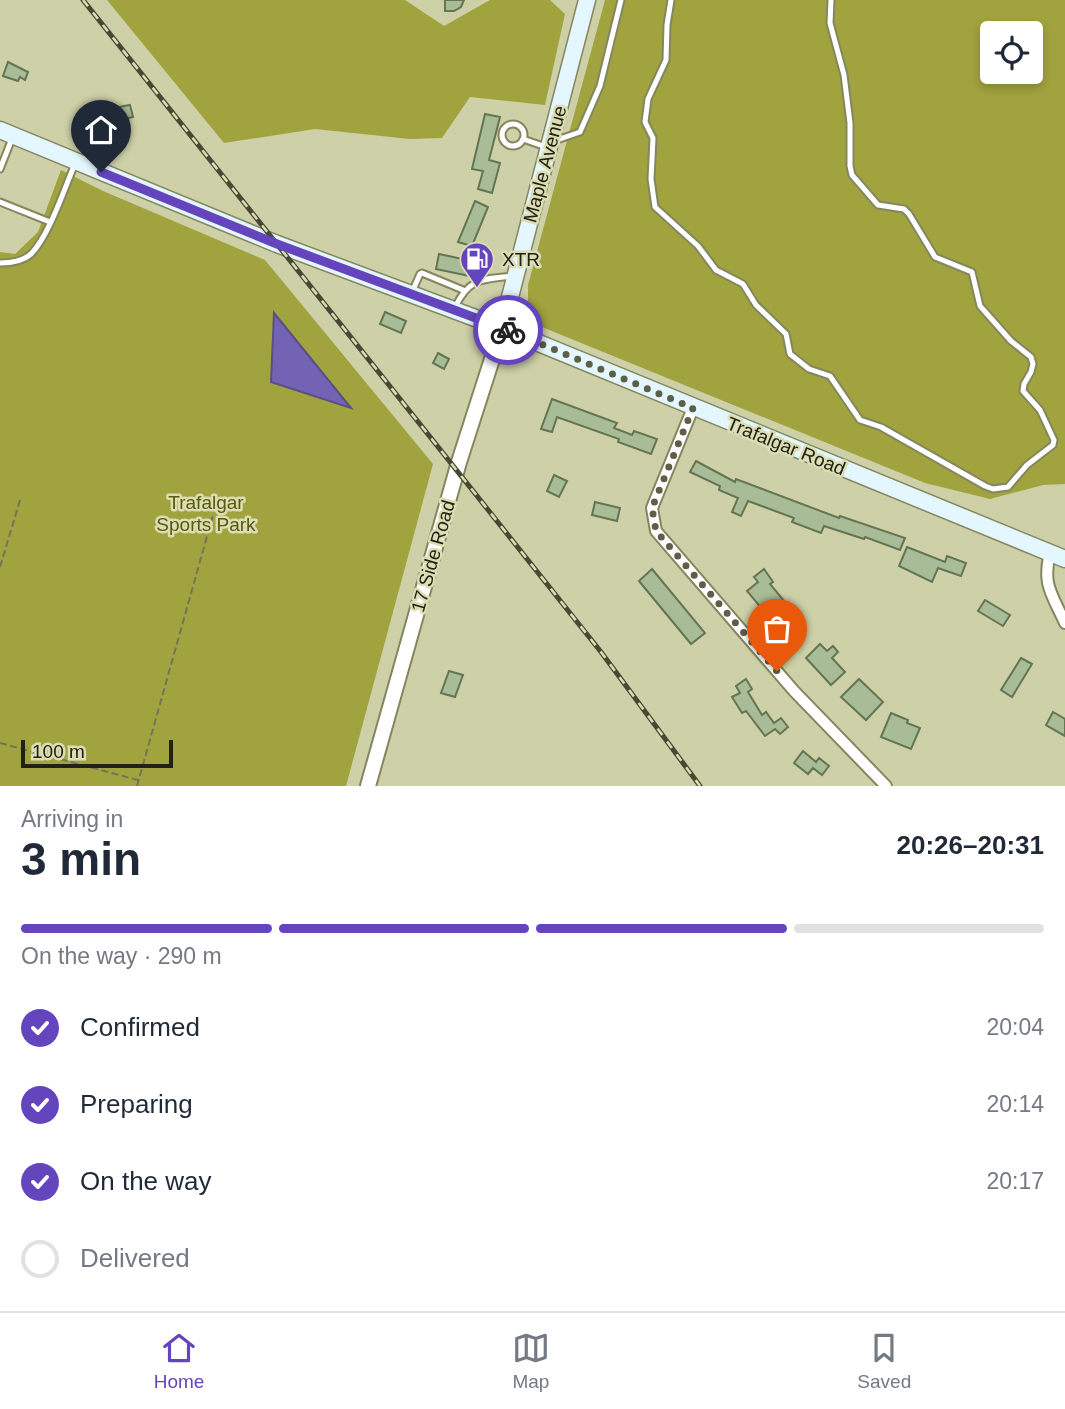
<!DOCTYPE html>
<meta charset="utf-8">
<style>
:root{--surface:#fff;--page:#f2f2f3;--text:#1f2937;--muted:#747a83;--line:#e0e1e3;--accent:#6545be}
body{margin:0;font-family:Arial,sans-serif;background:var(--page);color:var(--text);height:100vh;display:flex;flex-direction:column;font-size:26px;white-space:nowrap}
*{box-sizing:border-box;margin:0}
p{font-size:23px;color:var(--muted)}
.icon{flex:none;width:38px;height:38px;fill:none;stroke:currentColor;stroke-width:2;stroke-linecap:round;stroke-linejoin:round}
.map{position:relative;height:786px;overflow:hidden}
.panel{display:flex;flex-direction:column;background:var(--surface);flex:1}
.panel>*{flex:none}
.buttons{position:absolute;left:980px;top:21px;display:grid;gap:14px}
.buttons a{display:grid;place-items:center;width:63px;height:63px;border-radius:7px;background:var(--surface);box-shadow:0 4px 10px #0003;font-size:35px}
.scale{position:absolute;left:21px;bottom:18px;width:152px;box-sizing:border-box;padding-left:7px;border:4px solid #212213;border-top:0;font-size:19px;line-height:24px;white-space:nowrap;color:#212213;-webkit-text-stroke:5px #dbddb4;paint-order:stroke}
.pin{position:absolute;display:grid;place-items:center;width:60px;height:60px;color:#fff;margin:-72px -30px;border-radius:50% 50% 50% 0;rotate:-45deg;box-shadow:0 0 7px #0007}
.pin .icon{rotate:45deg}
.courier{position:absolute;display:grid;place-items:center;width:70px;height:70px;margin:-35px;border:5px solid #6545be;border-radius:50%;background:#fff;color:#222;box-shadow:0 2px 9px #0007}
.head em{font-style:normal;font-weight:700}
.head div{display:flex;flex-direction:column-reverse}
.head{display:flex;align-items:center;justify-content:space-between;height:119px;padding:0 21px}
h1{font-size:46px;font-weight:700;line-height:52px}
.bar{display:grid;grid-template-columns:repeat(4,1fr);gap:10px 7px;align-content:center;height:84px;padding:0 21px}
.bar i{height:9px;border-radius:5px;background:var(--line)}
.bar .current{background:var(--accent)}
.bar p{grid-column:span 4}
ol{padding:0 21px;list-style:none}
li{display:flex;align-items:center;gap:21px;height:77px}
li p{margin-inline-start:auto}
li .icon{padding:7px;border-radius:50%;background:var(--accent);color:#fff;stroke-width:4}
li:last-child{color:var(--muted)}
li i{width:38px;height:38px;border:4px solid var(--line);border-radius:50%}
.tab-bar{display:flex;justify-content:space-around;align-items:center;height:98px;border-top:2px solid var(--line);background:var(--surface);font-size:19px;color:var(--muted)}
.tab-bar a{display:grid;justify-items:center;gap:4px}
.tab-bar .current{color:var(--accent)}
.map>svg:first-child{display:block}
.green{fill:#a1a33e;fill-rule:evenodd}
.water{fill:#7263b5;stroke:#5a5084;stroke-width:2}
.building{fill:#a9bc98;stroke:#647553;stroke-width:2}
.lines{fill:none;stroke-linecap:round;stroke-linejoin:round}
.service-casing{stroke:#848660;stroke-width:9}
.minor-casing{stroke:#848660;stroke-width:14}
.tertiary-casing{stroke:#848660;stroke-width:18}
.secondary-casing{stroke:#848660;stroke-width:19}
.path{stroke:#737559;stroke-width:2;stroke-dasharray:7 3.5;stroke-linecap:butt}
.service{stroke:#fff;stroke-width:5}
.minor{stroke:#fff;stroke-width:10}
.tertiary{stroke:#fff;stroke-width:14}
.secondary{stroke:#e4f6fe;stroke-width:16}
.rail-casing{stroke:#484934;stroke-width:5}
.rail{stroke:#dbddb4;stroke-width:2.5;stroke-dasharray:8;stroke-linecap:butt}
.done{stroke:#5e5f47;stroke-width:7;stroke-dasharray:0 12.6}
.route{stroke:#6545be;stroke-width:9}
.labels{text-anchor:middle;dominant-baseline:central;stroke-width:5;stroke-linejoin:round;paint-order:stroke}
.street-label{font-size:19px;fill:#212213;stroke:#dbddb4}
.poi-label{font-size:19px;fill:#212213;stroke:#dbddb4;text-anchor:start}
.park-label{font-size:19px;fill:#59590c;stroke:#dbddb4}
</style>
<div class="map">
<svg width="1065" height="786" viewBox="0 0 1065 786">
<rect width="100%" height="100%" fill="#ced0a7"/>
<g class="green">
<path d="M107,0H405L444,26L490,0H550L565,14L545,105L470,97L442,138L410,139L315,129L224,143Z"/>
<path d="M605,0H1065V484L1043,485L990,499L925,483L537,325L528,313V285ZM992,33H1031V72H992Z"/>
<path d="M61,170L103,191L265,260L433,464L346,786H0V252L15,254L38,232Z"/>
</g>
<path class="water" d="M274,313L351,408L271,382Z"/>
<g class="building">
<path d="M445,0H464L461,7L454,11H445Z"/>
<path d="M8,62L28,72L25,80L20,77L18,81L3,76Z"/>
<path d="M130,105L133,117L115,121L113,108Z"/>
<path d="M485,114L500,117L489,160L500,163L492,193L478,189L483,171L472,169Z"/>
<path d="M475,201L488,207L472,246L458,242Z"/>
<path d="M439,254L477,262L474,277L436,269Z"/>
<path d="M385,312L406,321L401,333L380,324Z"/>
<path d="M438,353L449,359L444,369L433,363Z"/>
<path d="M552,399L617,423L614,428L632,435L634,431L657,439L651,454L618,442L619,439L557,417L552,432L541,429Z"/>
<path d="M696,461L735,482L736,479L839,518L840,516L905,538L900,550L865,537L864,539L824,526L821,533L792,522L794,518L748,501L741,516L732,512L738,498L719,490L720,486L690,472Z"/>
<path d="M554,475L567,481L559,497L547,491Z"/>
<path d="M595,502L620,508L617,521L592,515Z"/>
<path d="M907,547L945,562L947,556L966,563L961,576L938,568L932,582L899,566Z"/>
<path d="M652,569L705,633L691,644L639,581Z"/>
<path d="M764,569L773,582L770,584L799,619L782,633L747,591L758,582L754,577Z"/>
<path d="M985,600L1010,615L1003,626L978,611Z"/>
<path d="M820,644L827,651L833,646L838,652L832,658L845,672L831,685L806,658Z"/>
<path d="M1021,658L1032,664L1012,697L1001,690Z"/>
<path d="M449,671L463,675L455,697L441,693Z"/>
<path d="M746,679L752,689L748,692L762,715L766,712L774,723L781,718L788,727L780,734L775,729L765,736L746,711L742,713L732,697L740,693L736,686Z"/>
<path d="M859,679L883,702L866,720L841,697Z"/>
<path d="M1053,712L1065,719V736L1046,725Z"/>
<path d="M891,713L908,720L907,723L920,728L911,749L881,737Z"/>
<path d="M803,751L816,762L819,758L829,766L822,775L813,768L808,774L794,763Z"/>
</g>
<g class="lines">
<g class="service-casing">
<g id="service">
<path d="M671,0L667,25L666,60L648,99L645,122L653,138L651,179L655,207L698,246L716,270L743,284L756,305L786,334L790,354L809,369L830,376L860,420L881,427L985,486L993,489L1008,487L1027,465L1053,445L1054,440L1040,410L1023,391L1024,384L1031,372L1033,364L1031,357L1011,341L980,306L972,272L935,257L909,214L904,209L878,205L852,175L850,166V123L844,75L830,23L831,0"/>
<circle cx="513" cy="135" r="11"/>
<path d="M523,139L546,147"/>
<path d="M554,141L580,132L600,86L621,0"/>
<path d="M0,169L13,136"/>
<path d="M0,202L50,222"/>
<path d="M0,263C10,263 23,261 31,254C49,236 64,189 75,164"/>
<path d="M412,292L420,274L422,273L463,290"/>
<path d="M455,307C470,277 482,280 512,276"/>
</g>
</g>
<g class="minor-casing">
<g id="minor">
<path d="M693,408L652,508L656,531L794,691L886,786"/>
<path d="M1050,553C1042,585 1052,594 1065,623"/>
</g>
</g>
<g class="tertiary-casing">
<path id="tertiary" d="M368,786L459,462L502,328"/>
</g>
<g class="secondary-casing">
<g id="secondary">
<path d="M0,130L277,244L502,328L1065,559"/>
<path d="M502,328L587,0"/>
</g>
</g>
<g class="path">
<path d="M0,567L21,497"/>
<path d="M0,743L138,780"/>
<path d="M137,786L213,515"/>
</g>
<use href="#service" class="service"/>
<use href="#minor" class="minor"/>
<use href="#tertiary" class="tertiary"/>
<use href="#secondary" class="secondary"/>
<g class="rail-casing">
<path id="rail" d="M83,0L601,652L700,786"/>
</g>
<use href="#rail" class="rail"/>
</g>
<g class="lines">
<path class="done" d="M508,330L693,408L652,508L656,531L777,671"/>
<path class="route" d="M101,172L277,244L508,330"/>
</g>
<defs>
<g id="fuel-pin" transform="scale(1.75)"><path d="M0 17L-7.5 6A9.5 9.5 0 1 1 7.5 6Z" fill="#6545be" stroke="#dbddb4"/><path d="M-5.5-6h7V0h2V4h1.3V-2.5L3-4.5l.8-.8L6-3V5H2.5V1h-1V6h-7ZM-4.2-4.7v3.2H.2V-4.7Z" fill="#fff"/></g>
</defs>
<g fill-rule="evenodd">
<use href="#fuel-pin" x="477" y="259"/>
</g>
<g class="labels">
<g class="street-label">
<text transform="translate(545 164) rotate(-75)">Maple Avenue</text>
<text transform="translate(786 446) rotate(22)">Trafalgar Road</text>
<text transform="translate(433 556) rotate(-74)">17 Side Road</text>
</g>
<g class="poi-label">
<text x="502" y="259">XTR</text>
</g>
<g class="park-label">
<text x="206" y="502">Trafalgar<tspan x="206" dy="22">Sports Park</tspan></text>
</g>
</g>
</svg>
<div class="buttons">
<a><svg class="icon" aria-label="locate" viewBox="0 0 24 24"><circle cx="12" cy="12" r="6"/><path d="M12 2v4M12 18v4M2 12h4M18 12h4"/></svg></a>
</div>
<div class="scale">100 m</div>
<div class="pin" style="left:777px;top:671px;background:#ea580c"><svg class="icon" aria-label="bag" viewBox="0 0 24 24"><path d="M5 8h14l-1 12H6zM9 8a3 3 0 0 1 6 0"/></svg></div>
<div class="pin" style="left:101px;top:172px;background:#1f2937"><svg class="icon" aria-label="home" viewBox="0 0 24 24"><path d="M3 11l9-7 9 7M6 9v11h12V9"/></svg></div>
<div class="courier" style="left:508px;top:330px"><svg class="icon" aria-label="bike" viewBox="0 0 24 24"><circle cx="6" cy="16" r="4"/><circle cx="18" cy="16" r="4"/><path d="M6 16l4-8h5l3 8M10 8l3 8H6M13 5h3"/></svg></div>
</div>
<section class="panel">
<div class="head"><div><h1>3 min</h1><p>Arriving in</p></div><em>20:26–20:31</em></div>
<div class="bar"><i class="current"></i><i class="current"></i><i class="current"></i><i></i><p>On the way · 290 m</p></div>
<ol>
<li><svg class="icon" aria-label="check" viewBox="0 0 24 24"><path d="M5 12l5 5 9-10"/></svg>Confirmed<p>20:04</p></li>
<li><svg class="icon" aria-label="check" viewBox="0 0 24 24"><path d="M5 12l5 5 9-10"/></svg>Preparing<p>20:14</p></li>
<li><svg class="icon" aria-label="check" viewBox="0 0 24 24"><path d="M5 12l5 5 9-10"/></svg>On the way<p>20:17</p></li>
<li><i></i>Delivered</li>
</ol>
</section>
<nav class="tab-bar">
<a class="current"><svg class="icon" aria-label="home" viewBox="0 0 24 24"><path d="M3 11l9-7 9 7M6 9v11h12V9"/></svg>Home</a>
<a><svg class="icon" aria-label="map" viewBox="0 0 24 24"><path d="M3 6l6-2 6 2 6-2v14l-6 2-6-2-6 2zM9 4v14M15 6v14"/></svg>Map</a>
<a><svg class="icon" aria-label="saved" viewBox="0 0 24 24"><path d="M7 4h10v16l-5-4-5 4z"/></svg>Saved</a>
</nav>
